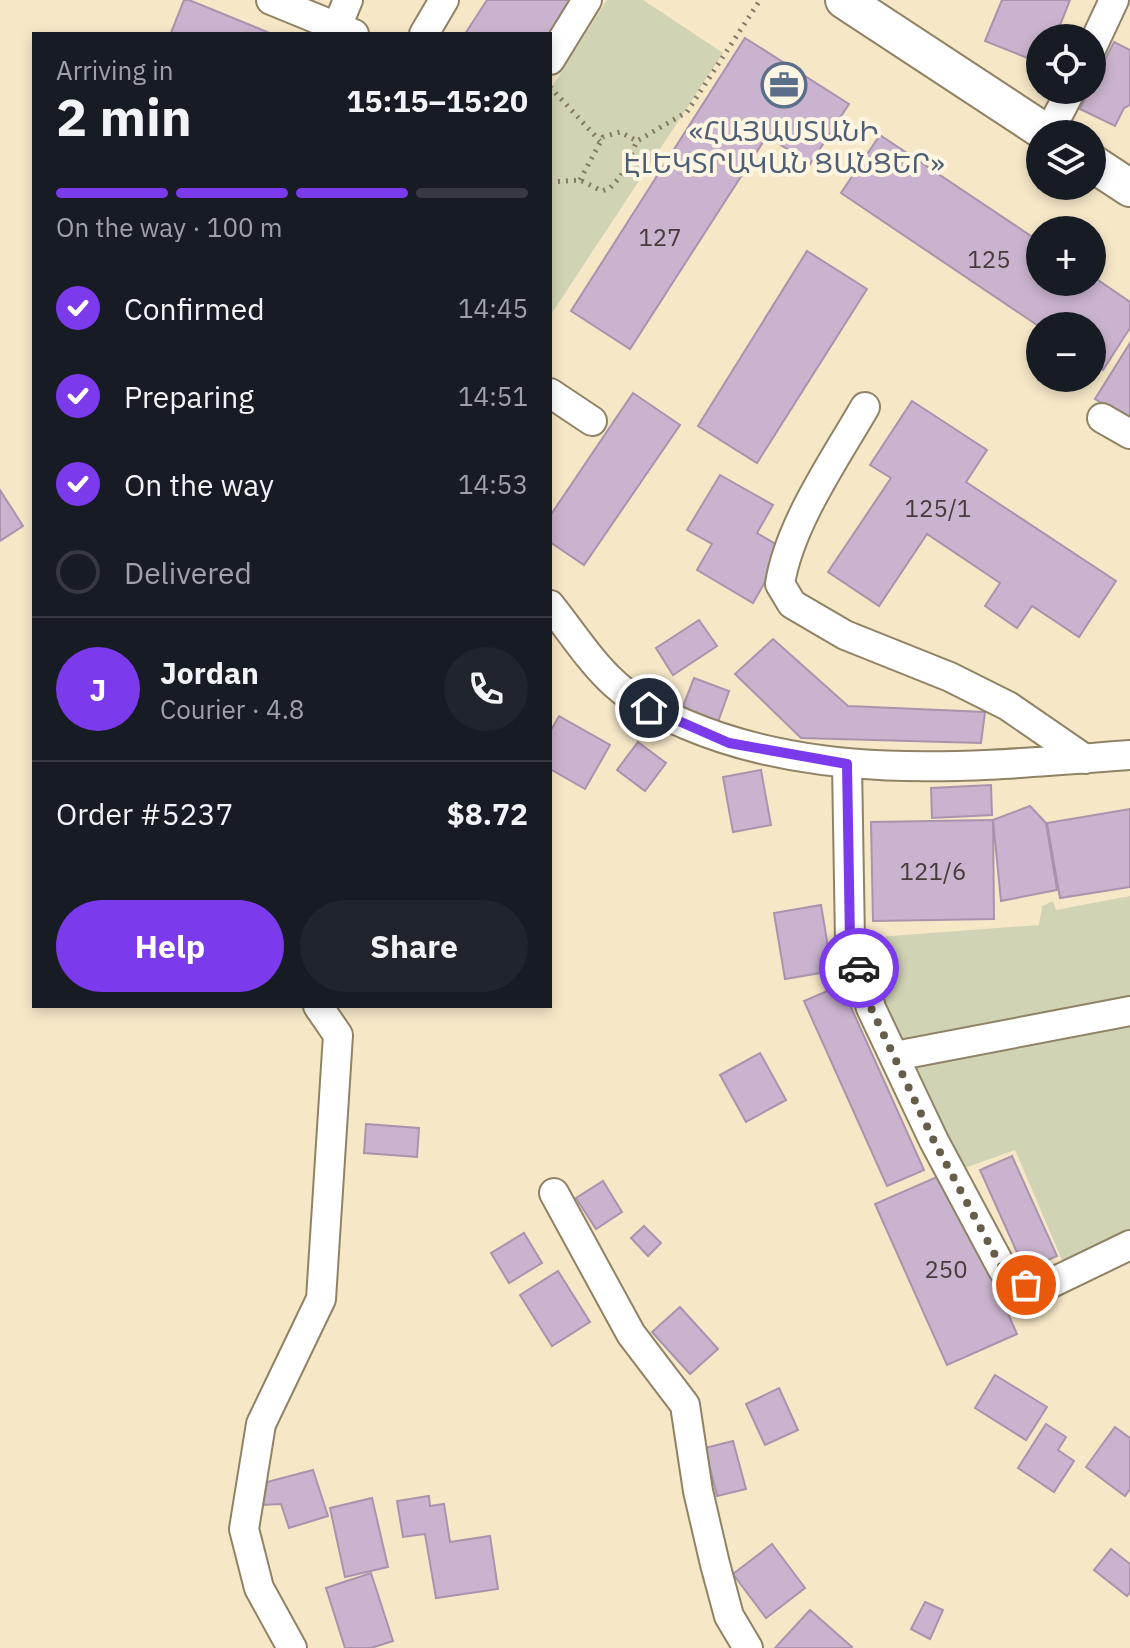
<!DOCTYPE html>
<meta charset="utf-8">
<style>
:root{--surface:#171b24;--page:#20242c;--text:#f1f3f6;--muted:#9ea1a6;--line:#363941;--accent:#7c3aed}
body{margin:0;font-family:"IBM Plex Sans","Noto Sans Armenian",sans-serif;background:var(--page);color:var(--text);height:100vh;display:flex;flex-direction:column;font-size:30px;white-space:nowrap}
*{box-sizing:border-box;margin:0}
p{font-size:26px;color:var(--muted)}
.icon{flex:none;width:44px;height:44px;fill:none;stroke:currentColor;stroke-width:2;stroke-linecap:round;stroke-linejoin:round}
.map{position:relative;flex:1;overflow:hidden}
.panel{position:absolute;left:32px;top:32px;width:520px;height:976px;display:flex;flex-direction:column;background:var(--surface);border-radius:0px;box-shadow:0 4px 12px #0003}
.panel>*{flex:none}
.controls{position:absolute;left:1026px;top:24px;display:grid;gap:16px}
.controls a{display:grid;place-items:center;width:80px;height:80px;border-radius:50%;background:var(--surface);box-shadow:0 4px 12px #0003;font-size:40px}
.pin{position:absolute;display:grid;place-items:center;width:68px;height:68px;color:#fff;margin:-34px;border:4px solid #fff;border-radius:50%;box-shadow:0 2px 8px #0007}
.courier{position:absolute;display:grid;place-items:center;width:80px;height:80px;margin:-40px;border:6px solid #7c3aed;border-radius:50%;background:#fff;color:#222;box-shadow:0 2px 10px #0007}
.headline em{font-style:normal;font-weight:700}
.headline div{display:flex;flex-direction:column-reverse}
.headline{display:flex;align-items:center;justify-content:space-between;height:136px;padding:0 24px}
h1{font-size:52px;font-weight:700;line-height:60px}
.bar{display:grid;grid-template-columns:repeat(4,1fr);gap:12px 8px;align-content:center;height:96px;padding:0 24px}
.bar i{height:10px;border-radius:6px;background:var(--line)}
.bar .active{background:var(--accent)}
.bar p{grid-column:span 4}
.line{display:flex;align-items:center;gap:20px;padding:0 24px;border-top:2px solid var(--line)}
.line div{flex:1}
.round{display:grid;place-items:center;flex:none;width:84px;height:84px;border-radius:42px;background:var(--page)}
ol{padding:0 24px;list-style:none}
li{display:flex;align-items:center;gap:24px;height:88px}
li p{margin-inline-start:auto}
li .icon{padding:8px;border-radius:50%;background:var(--accent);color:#fff;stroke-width:4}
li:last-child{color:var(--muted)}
li i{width:44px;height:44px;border:4px solid var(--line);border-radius:50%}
.primary-button{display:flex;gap:16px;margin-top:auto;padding:16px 24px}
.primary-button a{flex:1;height:92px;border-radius:48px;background:var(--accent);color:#fff;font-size:32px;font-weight:700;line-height:92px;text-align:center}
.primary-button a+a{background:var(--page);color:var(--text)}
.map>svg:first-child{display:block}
.green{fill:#d0d3b4}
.building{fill:#cab3ce;stroke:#a993ad;stroke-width:2}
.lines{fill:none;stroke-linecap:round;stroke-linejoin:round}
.minor-casing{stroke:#908265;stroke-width:32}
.major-casing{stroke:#908265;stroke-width:40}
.path{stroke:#847964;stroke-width:5;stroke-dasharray:2 6;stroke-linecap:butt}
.minor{stroke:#fff;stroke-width:28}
.major{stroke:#fff;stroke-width:36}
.done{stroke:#665d4b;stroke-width:8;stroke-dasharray:0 14.4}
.route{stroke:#7c3aed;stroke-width:10}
.labels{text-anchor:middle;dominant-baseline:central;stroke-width:8;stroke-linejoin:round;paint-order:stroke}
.number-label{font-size:24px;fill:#453b3a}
.service-label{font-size:28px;fill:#4e5e75;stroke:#fef5e2}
</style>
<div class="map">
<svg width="1130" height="1648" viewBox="0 0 1130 1648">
<rect width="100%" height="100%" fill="#f6e7c7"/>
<g class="green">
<path d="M607,0H643L723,53L550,316V90Z"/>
<path d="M1130,896V1234L1065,1267L1015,1150L962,1169L882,1002L864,938L1039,925L1042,906L1053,901L1056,910Z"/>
</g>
<g class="building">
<path d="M184,0H189L272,34H174L171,33Z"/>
<path d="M487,0H572L550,34H465Z"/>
<path d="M1002,0H1070L1055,38H1040V63L985,41Z"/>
<path d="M745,38L849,104L810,164L767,136L630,349L571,311Z"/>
<path d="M1114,42L1130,50V105L1124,108L1115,126L1080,109Z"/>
<path d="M880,135L1040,242V282H1092V276L1130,302V328L1103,370L1092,362V326L1040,327L841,193Z"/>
<path d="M807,251L867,289L757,463L698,426Z"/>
<path d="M1130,343V421L1095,399Z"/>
<path d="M633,393L680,425L584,565L550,542V516Z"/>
<path d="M912,401L987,450L966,482L1116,581L1079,637L1032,606L1017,628L985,606L1000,583L927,534L879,606L828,572L891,478L870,465Z"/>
<path d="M720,475L773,505L757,533L784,549L753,603L697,570L712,544L687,530Z"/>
<path d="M0,490L23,526L0,541Z"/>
<path d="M699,620L717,646L673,675L656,648Z"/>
<path d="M773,639L848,706L985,712L981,743L801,738L735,674Z"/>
<path d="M694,678L729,691L718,722L682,709Z"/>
<path d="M559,716L610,745L585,789L550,769V732Z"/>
<path d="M638,742L666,763L645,791L617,770Z"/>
<path d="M761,770L771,825L733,832L723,777Z"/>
<path d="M991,785L992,815L932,818L931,788Z"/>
<path d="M1030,806L1046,823L1057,890L1001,901L993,820Z"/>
<path d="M1130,809V887L1060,898L1047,823Z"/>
<path d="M993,820L994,919L873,921L871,822Z"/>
<path d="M821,905L832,971L785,979L774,913Z"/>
<path d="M841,985L924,1170L887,1186L804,1001Z"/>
<path d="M760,1053L786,1100L746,1122L720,1075Z"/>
<path d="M366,1124L419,1128L417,1157L364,1153Z"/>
<path d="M1012,1156L1057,1256L1025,1270L980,1170Z"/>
<path d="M946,1173L1017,1334L947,1365L875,1204Z"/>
<path d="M603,1181L622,1212L596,1229L576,1198Z"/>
<path d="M644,1226L661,1243L648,1256L631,1238Z"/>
<path d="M524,1233L542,1263L509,1283L491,1253Z"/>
<path d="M558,1271L590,1322L552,1346L520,1295Z"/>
<path d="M680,1307L718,1349L690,1374L652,1332Z"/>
<path d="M995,1375L1047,1407L1026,1440L975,1408Z"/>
<path d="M779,1388L798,1430L765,1445L746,1404Z"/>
<path d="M1046,1424L1066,1437L1058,1450L1074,1461L1054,1492L1018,1468Z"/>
<path d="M1115,1427L1130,1438V1489L1125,1496L1086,1467Z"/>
<path d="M733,1441L746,1489L717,1496L705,1448Z"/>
<path d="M313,1470L328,1516L289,1528L281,1504L263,1505L267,1482Z"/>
<path d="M429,1496L430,1506L444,1504L450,1542L490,1536L498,1589L436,1598L425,1534L403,1537L397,1501Z"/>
<path d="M372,1498L388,1567L345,1577L330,1508Z"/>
<path d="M772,1544L805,1588L766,1618L733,1574Z"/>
<path d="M1111,1549L1130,1564V1592L1127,1596L1094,1570Z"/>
<path d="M371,1573L393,1641L371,1648H345L326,1588Z"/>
<path d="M925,1602L943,1610L930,1639L911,1629Z"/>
<path d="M810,1610L852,1647L851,1648H775Z"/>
</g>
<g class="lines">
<g class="minor-casing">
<g id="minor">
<path d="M271,0L354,34"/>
<path d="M334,34L348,0"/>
<path d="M424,34L444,0"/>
<path d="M1092,47L1114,0"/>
<path d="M550,60L587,0"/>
<path d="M1048,134L1071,90"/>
<path d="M550,393L592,421"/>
<path d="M865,407C835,459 789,525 780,584L792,604L845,635L950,677L1008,706L1085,759"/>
<path d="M1102,418L1130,434"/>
<path d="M550,605C571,631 591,663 616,685C636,703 660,713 685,724C825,784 981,766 1130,755"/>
<path d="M847,764L850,941L871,1008L934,1141L1003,1270L1026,1285L1043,1287L1130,1245"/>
<path d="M895,1056L1130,1011"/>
<path d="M554,1193L631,1334L685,1405L698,1491L715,1564L729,1616L748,1648"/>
<path d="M292,1648L259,1588L244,1529L261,1424L321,1299L338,1035L318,1006"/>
</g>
</g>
<g class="major-casing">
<g id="major">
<path d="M844,0L1048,134"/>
<path d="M1092,163L1130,188"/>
</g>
</g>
<g class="path">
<path d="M550,87L600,141"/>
<path d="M580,180L603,137L620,132L637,141"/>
<path d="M550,182L580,180L602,191L610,188L621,176L637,141L687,112L760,0"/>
</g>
<use href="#minor" class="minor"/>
<use href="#major" class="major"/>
</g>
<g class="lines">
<path class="done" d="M859,968L871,1008L934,1141L1003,1270L1026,1285"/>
<path class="route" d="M649,708L729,743L847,764L850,941L859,968"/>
</g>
<defs>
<g id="office-ring" transform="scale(2.3)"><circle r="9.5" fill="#fef5e2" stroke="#5c6f8a" stroke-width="1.5"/><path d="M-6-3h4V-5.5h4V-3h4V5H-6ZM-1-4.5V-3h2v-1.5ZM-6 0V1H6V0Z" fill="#5c6f8a"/></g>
</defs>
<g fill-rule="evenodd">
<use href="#office-ring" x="784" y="85"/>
</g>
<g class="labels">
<g class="number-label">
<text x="660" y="237">127</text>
<text x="989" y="259">125</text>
<text x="938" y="508">125/1</text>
<text x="933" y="871">121/6</text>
<text x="946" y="1269">250</text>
</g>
<g class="service-label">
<text x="784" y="130">«ՀԱՅԱՍՏԱՆԻ<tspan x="784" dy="32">ԷԼԵԿՏՐԱԿԱՆ ՑԱՆՑԵՐ»</tspan></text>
</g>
</g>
</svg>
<div class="controls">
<a><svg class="icon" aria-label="locate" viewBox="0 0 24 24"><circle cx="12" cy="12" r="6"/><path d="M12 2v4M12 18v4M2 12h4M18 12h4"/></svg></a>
<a><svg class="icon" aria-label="layers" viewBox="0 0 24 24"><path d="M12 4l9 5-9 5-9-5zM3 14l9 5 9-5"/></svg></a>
<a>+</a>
<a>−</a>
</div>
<div class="pin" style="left:1026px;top:1285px;background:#ea580c"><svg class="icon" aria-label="bag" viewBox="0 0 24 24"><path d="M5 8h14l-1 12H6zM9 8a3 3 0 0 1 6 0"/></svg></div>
<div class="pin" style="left:649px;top:708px;background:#1f2937"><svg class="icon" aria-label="home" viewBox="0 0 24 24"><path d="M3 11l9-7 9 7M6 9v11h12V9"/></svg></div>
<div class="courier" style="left:859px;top:968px"><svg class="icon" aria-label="car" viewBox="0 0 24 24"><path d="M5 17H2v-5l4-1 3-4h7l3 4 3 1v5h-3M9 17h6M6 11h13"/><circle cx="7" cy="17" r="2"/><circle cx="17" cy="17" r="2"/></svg></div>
<section class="panel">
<div class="headline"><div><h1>2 min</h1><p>Arriving in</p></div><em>15:15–15:20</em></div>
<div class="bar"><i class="active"></i><i class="active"></i><i class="active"></i><i></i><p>On the way · 100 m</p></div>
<ol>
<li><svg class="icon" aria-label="check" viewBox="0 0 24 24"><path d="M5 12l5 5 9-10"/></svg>Confirmed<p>14:45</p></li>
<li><svg class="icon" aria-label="check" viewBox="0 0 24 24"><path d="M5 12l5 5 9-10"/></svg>Preparing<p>14:51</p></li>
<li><svg class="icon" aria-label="check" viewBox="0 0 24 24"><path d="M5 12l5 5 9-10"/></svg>On the way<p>14:53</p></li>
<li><i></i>Delivered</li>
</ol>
<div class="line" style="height:144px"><b class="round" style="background:var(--accent);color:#fff">J</b><div><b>Jordan</b><p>Courier · 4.8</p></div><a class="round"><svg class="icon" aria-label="phone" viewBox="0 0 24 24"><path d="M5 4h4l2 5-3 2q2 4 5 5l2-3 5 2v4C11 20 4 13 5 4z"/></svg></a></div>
<div class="line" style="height:104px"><div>Order #5237</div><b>$8.72</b></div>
<div class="primary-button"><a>Help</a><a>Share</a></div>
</section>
</div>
